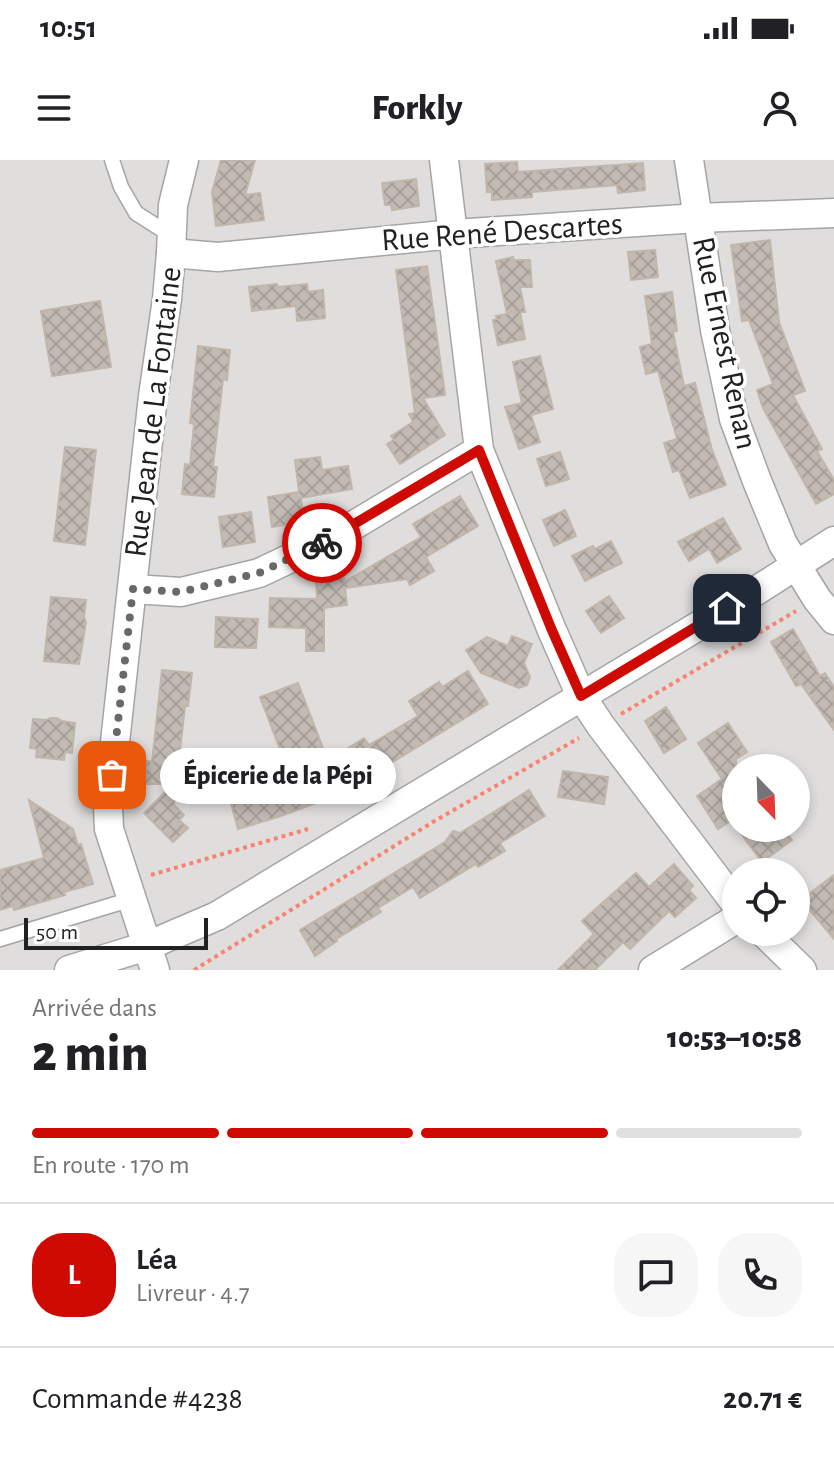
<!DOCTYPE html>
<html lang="fr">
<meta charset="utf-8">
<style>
:root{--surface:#fff;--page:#f6f6f6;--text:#202124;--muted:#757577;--line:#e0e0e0;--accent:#ce0a03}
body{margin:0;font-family:"Alegreya Sans",sans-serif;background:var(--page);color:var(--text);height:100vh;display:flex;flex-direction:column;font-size:30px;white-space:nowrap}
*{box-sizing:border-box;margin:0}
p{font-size:26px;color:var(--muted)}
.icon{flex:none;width:44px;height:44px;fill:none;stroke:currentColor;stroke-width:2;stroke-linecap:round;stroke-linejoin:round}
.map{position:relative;height:810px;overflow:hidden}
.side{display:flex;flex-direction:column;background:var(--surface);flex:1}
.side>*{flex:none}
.needle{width:52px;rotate:157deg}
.tools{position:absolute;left:722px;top:594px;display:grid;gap:16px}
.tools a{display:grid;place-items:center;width:88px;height:88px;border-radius:50%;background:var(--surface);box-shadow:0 4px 12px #0003;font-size:40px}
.scale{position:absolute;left:24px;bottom:20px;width:184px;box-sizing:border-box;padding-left:8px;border:4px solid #212121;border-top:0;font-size:22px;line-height:28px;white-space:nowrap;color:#212121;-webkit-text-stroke:6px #fff;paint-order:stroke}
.pin{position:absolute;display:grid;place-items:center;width:68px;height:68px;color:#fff;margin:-34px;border-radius:16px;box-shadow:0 4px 12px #0006}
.courier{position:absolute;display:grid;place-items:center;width:80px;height:80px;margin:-40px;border:6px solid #ce0a03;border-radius:50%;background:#fff;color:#222;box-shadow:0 2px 10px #0007}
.bubble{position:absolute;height:56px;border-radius:28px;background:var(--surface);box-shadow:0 4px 12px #0003;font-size:26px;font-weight:800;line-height:56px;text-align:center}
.overview em{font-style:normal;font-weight:800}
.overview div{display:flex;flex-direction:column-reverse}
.overview{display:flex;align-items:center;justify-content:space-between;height:136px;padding:0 32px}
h1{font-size:52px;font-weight:800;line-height:60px}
.bar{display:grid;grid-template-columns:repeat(4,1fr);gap:12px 8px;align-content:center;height:96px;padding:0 32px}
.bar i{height:10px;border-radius:6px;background:var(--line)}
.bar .current{background:var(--accent)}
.bar p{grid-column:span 4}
.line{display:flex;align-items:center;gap:20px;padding:0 32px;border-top:2px solid var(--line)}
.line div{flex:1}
.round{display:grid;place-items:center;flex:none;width:84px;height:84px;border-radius:32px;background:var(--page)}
.status{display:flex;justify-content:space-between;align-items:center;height:56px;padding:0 40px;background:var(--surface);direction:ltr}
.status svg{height:22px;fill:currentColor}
header{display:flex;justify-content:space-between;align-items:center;height:104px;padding:0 32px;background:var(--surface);font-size:36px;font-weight:800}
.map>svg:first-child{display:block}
.residential{fill:#dfdedd;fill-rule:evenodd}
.building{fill:url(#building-cross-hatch);stroke:#c2b5aa;stroke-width:2}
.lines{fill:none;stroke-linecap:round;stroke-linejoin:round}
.lane-casing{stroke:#a5a5a5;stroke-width:17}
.street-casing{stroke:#a5a5a5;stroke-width:31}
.path{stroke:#f88371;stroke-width:4;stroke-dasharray:4 4;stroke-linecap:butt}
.lane{stroke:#fff;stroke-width:14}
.street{stroke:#fff;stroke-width:28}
.done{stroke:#6a6966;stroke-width:8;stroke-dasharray:0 14.4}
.route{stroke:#ce0a03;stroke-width:10}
.labels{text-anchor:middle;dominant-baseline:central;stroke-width:7;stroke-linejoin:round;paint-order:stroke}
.street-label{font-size:32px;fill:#212121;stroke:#fff}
</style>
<div class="status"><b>10:51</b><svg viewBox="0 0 49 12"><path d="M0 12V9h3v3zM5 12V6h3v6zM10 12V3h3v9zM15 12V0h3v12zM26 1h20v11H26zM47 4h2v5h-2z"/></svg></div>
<header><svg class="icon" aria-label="menu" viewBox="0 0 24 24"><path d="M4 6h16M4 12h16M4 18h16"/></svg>Forkly<svg class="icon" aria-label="person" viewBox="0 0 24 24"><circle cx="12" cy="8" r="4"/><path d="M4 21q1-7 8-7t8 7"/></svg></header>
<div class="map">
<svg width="834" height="810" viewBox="0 0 834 810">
<defs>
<pattern id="building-cross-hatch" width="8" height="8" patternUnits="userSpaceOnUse" patternTransform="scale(2)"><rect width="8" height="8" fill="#c2bab3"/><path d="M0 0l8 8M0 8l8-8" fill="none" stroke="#a6a09a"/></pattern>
</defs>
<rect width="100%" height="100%" fill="#f1eee7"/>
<path class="residential" d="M0,0H834V810H0ZM736,608H796V668H736ZM736,712H796V772H736Z"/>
<g class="building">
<path d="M221,0H255L245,35L260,33L264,60L216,66L212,32Z"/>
<path d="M517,2L518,12L643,3L645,30L618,33L617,25L532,32V37L492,40V32H487L485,4Z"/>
<path d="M416,19L419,46L392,50L391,45H385L382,23Z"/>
<path d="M770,80L779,162L805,231L793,235L822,289L817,291L834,320V334L816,344L763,248L757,230L773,224L749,160L742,161L731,85Z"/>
<path d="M655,90L658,117L631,120L628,92Z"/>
<path d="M513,97L514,100H530L532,127H520L525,152H520L525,179L498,185L493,160L497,159L496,156L507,154L496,101Z"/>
<path d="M427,106L445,235L423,238L445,275L400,304L387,284L394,280L391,276L413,262L409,254L415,253L396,110Z"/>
<path d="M277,124L278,127L307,124L308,132L323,130L325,158L297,161L296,146L252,151L249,127Z"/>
<path d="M672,132L677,171L673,172L684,226L695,223L712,290L726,325L690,338L679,310L673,312L664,283L677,279L658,211L646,214L640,187L652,184L645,136Z"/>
<path d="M100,141L111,207L52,216L41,151Z"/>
<path d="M198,186L230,190L227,220L223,219L213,307H217L214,337L182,334L185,304L190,305L194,264L190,263Z"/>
<path d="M540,196L553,249L531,255L540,282L519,289L505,247L522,243L513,202Z"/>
<path d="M65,287L96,290L85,385L54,381Z"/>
<path d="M560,292L569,319L546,326L537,299Z"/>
<path d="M320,297L322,310L348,306L352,329L301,338L304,362L272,367L268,337L299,332L295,300Z"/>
<path d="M460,336L478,366L426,397L434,411L410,425L407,419L345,428L347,445L324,448V491H306V468L269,467L270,438L317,439L316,421L344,418V422L421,377L413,364Z"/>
<path d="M565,350L576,376L554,386L543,360Z"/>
<path d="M251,352L255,382L223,387L219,357Z"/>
<path d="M723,358L741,389L717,403L709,389L689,401L678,382Z"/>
<path d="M611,381L622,403L585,421L572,396L593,386L595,389Z"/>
<path d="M609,436L624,458L601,473L586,451Z"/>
<path d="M51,437L86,440L84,457L86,462L79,504L44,501Z"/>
<path d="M216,457L258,459L256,488L215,487Z"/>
<path d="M793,469L820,516L825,513L834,527V570L801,524L796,526L771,482Z"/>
<path d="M512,476L532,484L524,503L530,517L527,525L519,528L481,513L466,490L487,477L508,486Z"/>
<path d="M162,510L192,513L188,546H185L174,645L184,655L179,660L188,668L173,682L144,653L173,624H145L147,601L152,602Z"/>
<path d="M468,511L488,544L340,634L278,657L238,669L228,633L255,625L253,616L286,605L260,537L298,523L328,601L364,578L369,585L418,556L409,541L439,522L442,527Z"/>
<path d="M666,547L686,579L664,593L645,561Z"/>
<path d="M51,558H57L62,561L75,563L72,593L65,592L64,600L36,597L37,589L30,588L33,559L46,560Z"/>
<path d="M728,563L747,592L736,599V657L718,669L697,636L722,619L698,583Z"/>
<path d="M563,611L608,617L604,644L558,637Z"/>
<path d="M529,630L545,656L500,683L505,691L478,707L476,704L420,738L413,727L378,748L381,752L336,779L337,781L315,796L300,770L445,682L453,671L460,673Z"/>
<path d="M29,640L73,669L78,685L81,684L93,724L64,732L65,735L45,741L14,750L13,746L0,750V710L44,698Z"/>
<path d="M737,668H783L792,680L762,702Z"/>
<path d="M674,704L693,726L689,730L696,738L675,757L669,751L630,789L623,782L595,810H558L594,774L582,761L636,713L649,727Z"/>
<path d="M834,715V779L801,740Z"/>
</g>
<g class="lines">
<g class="lane-casing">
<g id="lane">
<path d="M112,0L121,27L136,53L172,76"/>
<path d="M0,779L132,739"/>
</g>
</g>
<g class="street-casing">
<g id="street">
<path d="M444,0L479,290L551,468L581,536L601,566L736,744"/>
<path d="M689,0L715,170L734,259L757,321L783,384L817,439L834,460"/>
<path d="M171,93L218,97L454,74L698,58L834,53"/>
<path d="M133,429L181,432L259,413L331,379L479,290"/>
<path d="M763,772L802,810"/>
<path d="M69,810L147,786L217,756L748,436L834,381"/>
<path d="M155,810L109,669L108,646L153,236L167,139L171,93L173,45L184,0"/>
<path d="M653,810L736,759"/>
</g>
</g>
<g class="path">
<path d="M621,554L796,451"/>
<path d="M151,715L308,669"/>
<path d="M194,810L433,662L579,578"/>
</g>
<use href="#lane" class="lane"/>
<use href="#street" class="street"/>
</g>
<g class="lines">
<path class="done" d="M112,615L133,429L181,432L259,413L322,383"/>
<path class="route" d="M322,383L479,290L551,468L581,536L727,448"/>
</g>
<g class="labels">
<g class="street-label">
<text transform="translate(502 72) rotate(-4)">Rue René Descartes</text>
<text transform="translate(725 183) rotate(78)">Rue Ernest Renan</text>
<text transform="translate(153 252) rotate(-83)">Rue Jean de La Fontaine</text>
</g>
</g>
</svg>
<div class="tools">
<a><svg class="needle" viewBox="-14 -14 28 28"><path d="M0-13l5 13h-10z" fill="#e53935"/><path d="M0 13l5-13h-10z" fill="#757577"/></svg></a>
<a><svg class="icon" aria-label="locate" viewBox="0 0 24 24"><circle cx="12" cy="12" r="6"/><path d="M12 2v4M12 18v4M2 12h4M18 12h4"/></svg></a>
</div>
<div class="scale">50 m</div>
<div class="pin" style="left:112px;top:615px;background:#ea580c"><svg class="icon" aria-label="bag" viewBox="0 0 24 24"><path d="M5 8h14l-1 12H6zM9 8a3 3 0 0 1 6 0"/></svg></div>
<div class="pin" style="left:727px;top:448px;background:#1f2937"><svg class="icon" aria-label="home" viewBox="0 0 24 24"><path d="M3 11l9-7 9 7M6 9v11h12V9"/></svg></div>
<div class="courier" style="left:322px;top:383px"><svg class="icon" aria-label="bike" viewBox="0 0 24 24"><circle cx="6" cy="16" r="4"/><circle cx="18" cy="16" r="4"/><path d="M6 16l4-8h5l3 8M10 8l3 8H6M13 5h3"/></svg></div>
<div class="bubble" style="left:160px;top:588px;width:236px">Épicerie de la Pépi</div>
</div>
<section class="side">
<div class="overview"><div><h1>2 min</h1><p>Arrivée dans</p></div><em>10:53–10:58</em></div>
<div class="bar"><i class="current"></i><i class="current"></i><i class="current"></i><i></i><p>En route · 170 m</p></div>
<div class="line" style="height:144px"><b class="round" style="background:var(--accent);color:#fff">L</b><div><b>Léa</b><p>Livreur · 4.7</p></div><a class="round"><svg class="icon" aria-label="chat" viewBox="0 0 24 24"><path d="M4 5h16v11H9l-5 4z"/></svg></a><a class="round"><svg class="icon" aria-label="phone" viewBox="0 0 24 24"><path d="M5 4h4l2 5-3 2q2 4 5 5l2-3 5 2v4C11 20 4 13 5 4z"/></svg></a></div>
<div class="line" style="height:104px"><div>Commande #4238</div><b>20.71 €</b></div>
</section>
